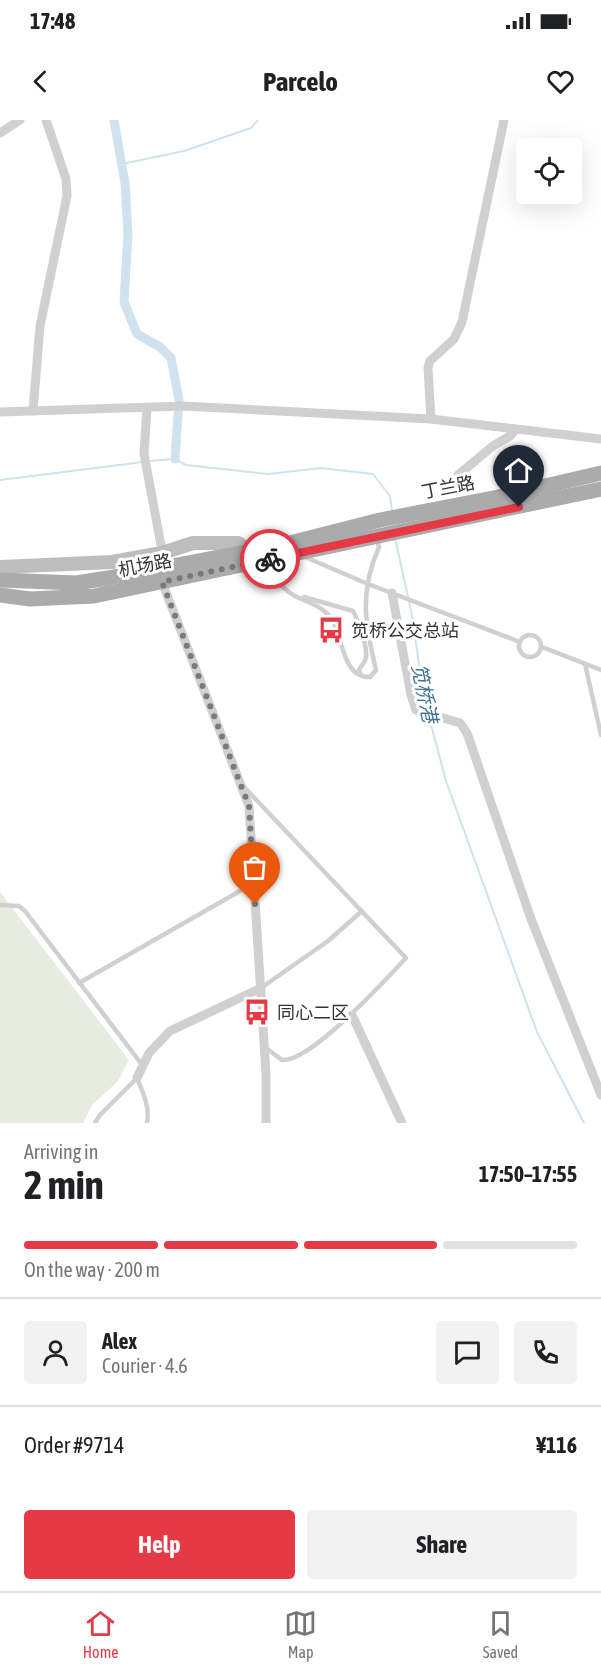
<!DOCTYPE html>
<meta charset="utf-8">
<style>
:root{--surface:#fff;--page:#f2f2f2;--text:#202124;--muted:#757577;--line:#e0e0e0;--accent:#e63946}
body{margin:0;font-family:"Asap Condensed","Noto Sans SC",sans-serif;background:var(--page);color:var(--text);height:100vh;display:flex;flex-direction:column;font-size:22px;white-space:nowrap}
*{box-sizing:border-box;margin:0}
p{font-size:20px;color:var(--muted)}
.icon{flex:none;width:33px;height:33px;fill:none;stroke:currentColor;stroke-width:2;stroke-linecap:round;stroke-linejoin:round}
.map{position:relative;height:1003px;overflow:hidden}
.drawer{display:flex;flex-direction:column;background:var(--surface);flex:1}
.drawer>*{flex:none}
.tools{position:absolute;left:516px;top:18px;display:grid;gap:12px}
.tools a{display:grid;place-items:center;width:66px;height:66px;border-radius:6px;background:var(--surface);box-shadow:0 6px 24px #0002;font-size:30px}
.pin{position:absolute;display:grid;place-items:center;width:51px;height:51px;color:#fff;margin:-62px -26px;border-radius:50% 50% 50% 0;rotate:-45deg;box-shadow:0 0 6px #0007}
.pin .icon{rotate:45deg}
.courier{position:absolute;display:grid;place-items:center;width:60px;height:60px;margin:-30px;border:4px solid #e63946;border-radius:50%;background:#fff;color:#222;box-shadow:0 2px 8px #0007}
.headline em{font-style:normal;font-weight:700}
.headline div{display:flex;flex-direction:column-reverse}
.headline{display:flex;align-items:center;justify-content:space-between;height:102px;padding:0 24px}
h1{font-size:39px;font-weight:700;line-height:45px}
.bar{display:grid;grid-template-columns:repeat(4,1fr);gap:9px 6px;align-content:center;height:72px;padding:0 24px}
.bar i{height:8px;border-radius:4px;background:var(--line)}
.bar .current{background:var(--accent)}
.bar p{grid-column:span 4}
.line{display:flex;align-items:center;gap:15px;padding:0 24px;border-top:2px solid var(--line)}
.line div{flex:1}
.round{display:grid;place-items:center;flex:none;width:63px;height:63px;border-radius:6px;background:var(--page)}
.action{display:flex;gap:12px;margin-top:auto;padding:12px 24px}
.action a{flex:1;height:69px;border-radius:6px;background:var(--accent);color:#fff;font-size:24px;font-weight:700;line-height:69px;text-align:center}
.action a+a{background:var(--page);color:var(--text)}
.status{display:flex;justify-content:space-between;align-items:center;height:42px;padding:0 30px;background:var(--surface);direction:ltr}
.status svg{height:16px;fill:currentColor}
header{display:flex;justify-content:space-between;align-items:center;height:78px;padding:0 24px;background:var(--surface);font-size:27px;font-weight:700}
.tab-bar{display:flex;justify-content:space-around;align-items:center;height:84px;border-top:2px solid var(--line);background:var(--surface);font-size:16px;color:var(--muted)}
.tab-bar a{display:grid;justify-items:center;gap:3px}
.tab-bar .current{color:var(--accent)}
.map>svg:first-child{display:block}
.green{fill:#e6ecdf}
.lines{fill:none;stroke-linecap:round;stroke-linejoin:round}
.stream{stroke:#cfe2ee;stroke-width:2}
.canal{stroke:#cfe2ee;stroke-width:9}
.lane{stroke:#d0d0d0;stroke-width:4.5}
.street{stroke:#d0d0d0;stroke-width:9}
.secondary{stroke:#bdbdbd;stroke-width:14}
.primary{stroke:#ababab;stroke-width:15}
.done{stroke:#7a7a7a;stroke-width:6;stroke-dasharray:0 10.8}
.route{stroke:#e63946;stroke-width:8}
.labels{text-anchor:middle;dominant-baseline:central;stroke-width:6;stroke-linejoin:round;paint-order:stroke}
.street-label{font-size:18px;fill:#333;stroke:#fff}
.poi-label{font-size:18px;fill:#333;stroke:#fff;text-anchor:start}
.water-label{font-size:20px;font-style:italic;fill:#3f7597;stroke:#fff}
</style>
<div class="status"><b>17:48</b><svg viewBox="0 0 49 12"><path d="M0 12V9h3v3zM5 12V6h3v6zM10 12V3h3v9zM15 12V0h3v12zM26 1h20v11H26zM47 4h2v5h-2z"/></svg></div>
<header><svg class="icon" aria-label="back" viewBox="0 0 24 24"><path d="M15 5l-7 7 7 7"/></svg>Parcelo<svg class="icon" aria-label="heart" viewBox="0 0 24 24"><path d="M12 20l-8-8c-3-5 5-10 8-4 3-6 11-1 8 4z"/></svg></header>
<div class="map">
<svg width="601" height="1003" viewBox="0 0 601 1003">
<rect width="100%" height="100%" fill="#fff"/>
<path class="green" d="M0,772L129,940L118,961L92,985L83,1003H0Z"/>
<g class="lines">
<g class="stream">
<path d="M122,44L184,31L251,8L258,0"/>
<path d="M149,341L175,339L186,345L268,354L321,348L373,354L390,376L392,391"/>
<path d="M0,360L143,342"/>
<path d="M395,418L412,495L423,572L428,592"/>
<path d="M429,597L446,661L537,912L584,1003"/>
</g>
<path class="canal" d="M114,0L125,63L128,114L124,182L137,214L160,227L171,238L179,280L175,339"/>
<g class="lane">
<path d="M305,437L368,464L520,522"/>
<path d="M262,443C266,453 286,471 295,476C308,482 322,486 331,498C343,515 342,559 370,557L376,550C365,504 359,472 379,427L377,419"/>
<path d="M304,477L353,491C358,500 368,528 366,538C365,543 361,545 359,550L361,555"/>
<circle cx="530" cy="526" r="11"/>
<path d="M542,527L601,550"/>
<path d="M585,544L601,615"/>
<path d="M245,668L406,838C385,860 311,942 282,940L266,928"/>
<path d="M0,785L19,786L25,791L143,946"/>
<path d="M79,863L254,763"/>
<path d="M261,868L328,821L362,791"/>
<path d="M95,1003L100,995L137,958C143,973 150,986 147,1003"/>
</g>
<g class="street">
<path d="M0,13L20,0"/>
<path d="M147,288L144,334L163,436"/>
<path d="M33,291L40,206L67,76L66,59L46,0"/>
<path d="M0,292L183,286L431,299L601,319"/>
<path d="M431,299L428,248L430,241L454,219L462,202L504,0"/>
<path d="M458,355L493,326L510,316L516,309"/>
<path d="M162,462L249,686L266,954V1003"/>
<path d="M392,473L411,575L416,590L460,603L467,613L531,799L601,975"/>
<path d="M352,895L402,1003"/>
<path d="M137,958L149,933L170,911L261,868"/>
</g>
<path class="secondary" d="M0,447L112,442L162,433L193,423H238L253,432"/>
<g class="primary">
<path d="M0,460L76,463L108,458L278,426L380,400L498,377L601,353"/>
<path d="M0,475L30,479L94,476L601,369"/>
</g>
</g>
<g class="lines">
<path class="done" d="M255,784L249,686L162,462L270,439"/>
<path class="route" d="M270,439L519,387"/>
</g>
<defs>
<g id="bus-bare" transform="scale(2.07)"><path d="M-5-6H5V4H4V6H2V4H-2V6H-4V4H-5ZM-3.5-4V0h7V-4ZM-3.5 1.2v1.5H-2V1.2ZM2 1.2v1.5H3.5V1.2Z" fill="#e63946" stroke="#fff" stroke-width="2.5" paint-order="stroke"/></g>
</defs>
<g fill-rule="evenodd">
<use href="#bus-bare" x="331" y="510"/>
<use href="#bus-bare" x="257" y="892"/>
</g>
<g class="labels">
<g class="street-label">
<text transform="translate(448 367) rotate(-11)">丁兰路</text>
<text transform="translate(145 445) rotate(-11)">机场路</text>
</g>
<g class="poi-label">
<text x="351" y="510">笕桥公交总站</text>
<text x="277" y="892">同心二区</text>
</g>
<g class="water-label">
<text transform="translate(425 573) rotate(78)">笕桥港</text>
</g>
</g>
</svg>
<div class="tools">
<a><svg class="icon" aria-label="locate" viewBox="0 0 24 24"><circle cx="12" cy="12" r="6"/><path d="M12 2v4M12 18v4M2 12h4M18 12h4"/></svg></a>
</div>
<div class="pin" style="left:255px;top:784px;background:#ea580c"><svg class="icon" aria-label="bag" viewBox="0 0 24 24"><path d="M5 8h14l-1 12H6zM9 8a3 3 0 0 1 6 0"/></svg></div>
<div class="pin" style="left:519px;top:387px;background:#1f2937"><svg class="icon" aria-label="home" viewBox="0 0 24 24"><path d="M3 11l9-7 9 7M6 9v11h12V9"/></svg></div>
<div class="courier" style="left:270px;top:439px"><svg class="icon" aria-label="bike" viewBox="0 0 24 24"><circle cx="6" cy="16" r="4"/><circle cx="18" cy="16" r="4"/><path d="M6 16l4-8h5l3 8M10 8l3 8H6M13 5h3"/></svg></div>
</div>
<section class="drawer">
<div class="headline"><div><h1>2 min</h1><p>Arriving in</p></div><em>17:50–17:55</em></div>
<div class="bar"><i class="current"></i><i class="current"></i><i class="current"></i><i></i><p>On the way · 200 m</p></div>
<div class="line" style="height:108px"><a class="round"><svg class="icon" aria-label="person" viewBox="0 0 24 24"><circle cx="12" cy="8" r="4"/><path d="M4 21q1-7 8-7t8 7"/></svg></a><div><b>Alex</b><p>Courier · 4.6</p></div><a class="round"><svg class="icon" aria-label="chat" viewBox="0 0 24 24"><path d="M4 5h16v11H9l-5 4z"/></svg></a><a class="round"><svg class="icon" aria-label="phone" viewBox="0 0 24 24"><path d="M5 4h4l2 5-3 2q2 4 5 5l2-3 5 2v4C11 20 4 13 5 4z"/></svg></a></div>
<div class="line" style="height:78px"><div>Order #9714</div><b>¥116</b></div>
<div class="action"><a>Help</a><a>Share</a></div>
</section>
<nav class="tab-bar">
<a class="current"><svg class="icon" aria-label="home" viewBox="0 0 24 24"><path d="M3 11l9-7 9 7M6 9v11h12V9"/></svg>Home</a>
<a><svg class="icon" aria-label="map" viewBox="0 0 24 24"><path d="M3 6l6-2 6 2 6-2v14l-6 2-6-2-6 2zM9 4v14M15 6v14"/></svg>Map</a>
<a><svg class="icon" aria-label="saved" viewBox="0 0 24 24"><path d="M7 4h10v16l-5-4-5 4z"/></svg>Saved</a>
</nav>
